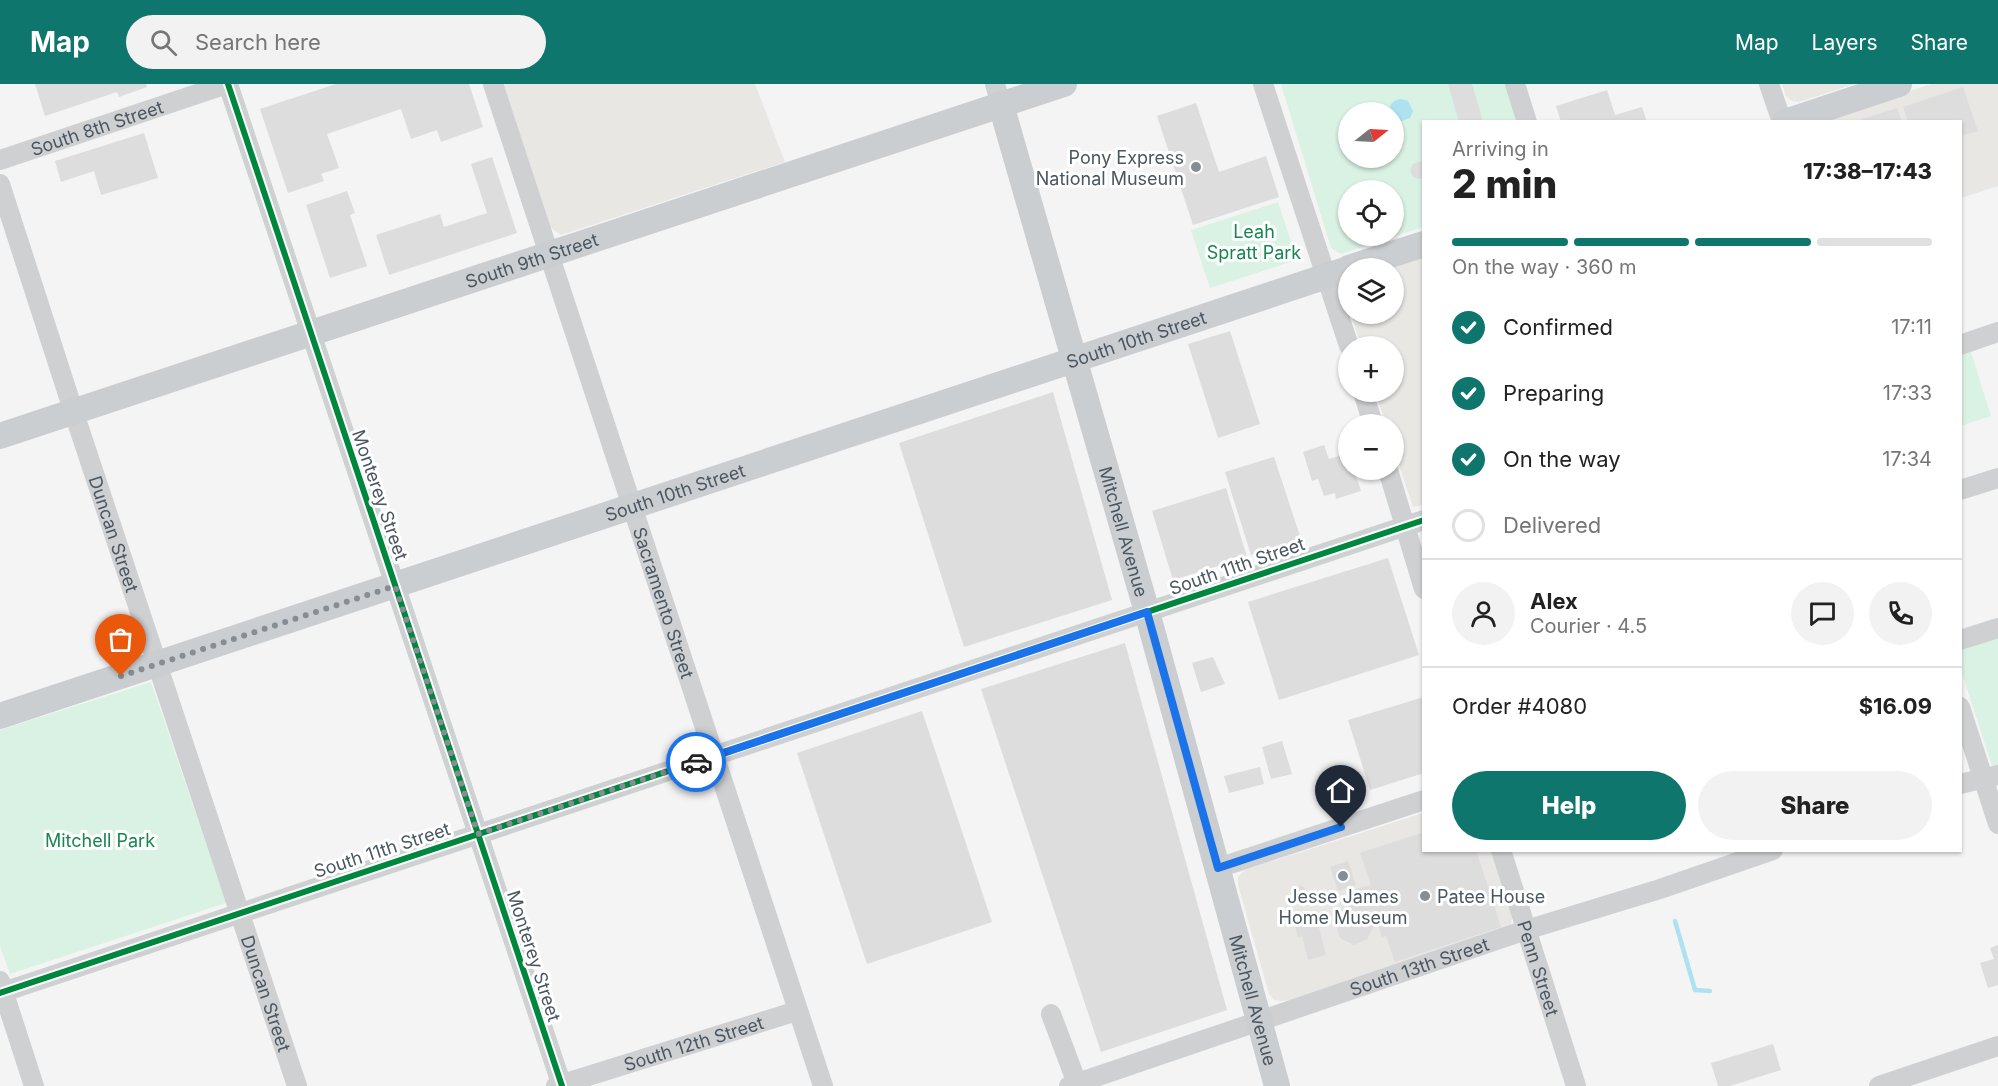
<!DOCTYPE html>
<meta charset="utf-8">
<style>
:root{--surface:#fff;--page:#f2f2f2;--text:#222;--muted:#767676;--line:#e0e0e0;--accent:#0f766e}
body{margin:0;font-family:Inter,sans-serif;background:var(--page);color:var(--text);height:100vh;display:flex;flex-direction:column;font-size:22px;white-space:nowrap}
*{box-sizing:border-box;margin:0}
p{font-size:20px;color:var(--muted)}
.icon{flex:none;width:33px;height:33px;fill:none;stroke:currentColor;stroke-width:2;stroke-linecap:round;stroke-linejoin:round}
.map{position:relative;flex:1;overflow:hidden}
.panel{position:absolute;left:1422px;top:36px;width:540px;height:732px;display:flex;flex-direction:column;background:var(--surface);border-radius:0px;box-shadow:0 2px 4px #0004}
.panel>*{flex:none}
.needle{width:39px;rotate:72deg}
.buttons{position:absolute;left:1338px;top:18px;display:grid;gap:12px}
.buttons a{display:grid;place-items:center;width:66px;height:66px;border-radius:50%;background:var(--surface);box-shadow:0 2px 4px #0004;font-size:30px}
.pin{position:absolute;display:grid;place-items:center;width:51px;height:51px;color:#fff;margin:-62px -26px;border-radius:50% 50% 50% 0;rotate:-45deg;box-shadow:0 0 6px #0007}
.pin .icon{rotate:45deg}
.courier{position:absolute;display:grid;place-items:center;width:60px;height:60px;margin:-30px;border:4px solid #1a73e8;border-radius:50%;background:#fff;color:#222;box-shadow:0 2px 8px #0007}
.summary em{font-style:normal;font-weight:800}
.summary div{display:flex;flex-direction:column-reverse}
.summary{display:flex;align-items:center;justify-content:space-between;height:102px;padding:0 30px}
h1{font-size:39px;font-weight:800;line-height:45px}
.bar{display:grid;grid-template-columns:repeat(4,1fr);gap:9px 6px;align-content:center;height:72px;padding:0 30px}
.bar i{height:8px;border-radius:4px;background:var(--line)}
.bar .selected{background:var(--accent)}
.bar p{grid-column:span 4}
.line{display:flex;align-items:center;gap:15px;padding:0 30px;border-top:2px solid var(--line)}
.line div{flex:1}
.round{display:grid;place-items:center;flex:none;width:63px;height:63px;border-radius:32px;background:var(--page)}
ol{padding:0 30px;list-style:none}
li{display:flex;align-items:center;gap:18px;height:66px}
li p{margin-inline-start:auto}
li .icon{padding:6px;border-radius:50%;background:var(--accent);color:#fff;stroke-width:4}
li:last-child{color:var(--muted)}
li i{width:33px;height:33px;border:3px solid var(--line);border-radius:50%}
.primary-button{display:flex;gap:12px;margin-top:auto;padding:12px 30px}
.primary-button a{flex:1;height:69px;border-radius:36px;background:var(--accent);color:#fff;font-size:24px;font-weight:800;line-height:69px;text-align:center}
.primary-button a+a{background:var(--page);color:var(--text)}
header{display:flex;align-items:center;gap:36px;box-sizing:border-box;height:84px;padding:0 30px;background:var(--accent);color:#fff}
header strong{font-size:28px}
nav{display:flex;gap:33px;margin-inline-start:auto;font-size:21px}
.search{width:420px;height:54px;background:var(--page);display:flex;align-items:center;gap:15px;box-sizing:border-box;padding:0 21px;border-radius:33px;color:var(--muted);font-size:22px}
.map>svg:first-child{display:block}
.commercial{fill:#e8e7e3}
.green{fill:#d9f2e3;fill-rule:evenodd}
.water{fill:#aee2f0}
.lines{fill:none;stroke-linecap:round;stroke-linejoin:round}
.stream{stroke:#aee2f0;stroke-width:4.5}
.building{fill:#ddddde}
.minor{stroke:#ced0d2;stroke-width:20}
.major{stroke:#caced1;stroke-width:26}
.cycleway-casing{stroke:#fff;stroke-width:10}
.cycleway{stroke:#00873e;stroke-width:6}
.done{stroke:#868d94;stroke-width:6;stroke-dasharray:0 10.8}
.route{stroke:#1a73e8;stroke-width:8}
.poi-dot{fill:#868d94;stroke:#fff;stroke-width:2}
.labels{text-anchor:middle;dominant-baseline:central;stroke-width:6;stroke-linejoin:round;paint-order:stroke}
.street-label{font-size:18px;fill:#4a5661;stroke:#fff}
.poi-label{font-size:18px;fill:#4a5661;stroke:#fff;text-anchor:end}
.park-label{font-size:18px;fill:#17864f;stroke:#fff}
</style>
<header>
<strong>Map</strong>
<div class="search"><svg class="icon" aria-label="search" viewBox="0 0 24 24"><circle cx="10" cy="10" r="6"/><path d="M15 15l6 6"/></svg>Search here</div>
<nav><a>Map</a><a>Layers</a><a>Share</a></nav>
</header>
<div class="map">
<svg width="1998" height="1002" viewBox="0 0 1998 1002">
<rect width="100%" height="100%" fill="#f4f4f4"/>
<g class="commercial">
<path d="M502,0H755L785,78L561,151L548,142Z"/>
<path d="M1782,0H1855L1799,18L1792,17L1786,12Z"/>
<path d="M1931,0H1998V102L1961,114L1960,38H1815Z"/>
<path d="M1423,172V421L1413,423L1394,366V340H1386L1375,308H1394V262H1361L1351,230H1394V184H1385Z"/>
<path d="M1423,729L1424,766L1492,767L1512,834L1511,842L1292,916L1280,917L1274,916L1269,910L1238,801V793L1245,786Z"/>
</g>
<g class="green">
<path d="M1281,0H1506L1517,37L1424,38L1423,143L1341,170L1331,164ZM1348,28H1394V74H1348ZM1348,106H1394V152H1348Z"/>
<path d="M1278,118L1297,176L1210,204L1191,146Z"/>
<path d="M1971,268L1991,332L1961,342V271Z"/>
<path d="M1998,553V683L1993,685L1961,586L1960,568L1964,564Z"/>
<path d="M151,598L226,819L10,890L0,862V646Z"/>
</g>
<path class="water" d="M1401,15L1408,17L1413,27L1410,34L1399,38L1394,36V28H1389C1389,21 1393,16 1401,15Z"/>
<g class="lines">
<path class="stream" d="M1675,837L1695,906L1710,907"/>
</g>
<g class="building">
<path d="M35,0H146L147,3L119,13L117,8L45,32Z"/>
<path d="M336,0H469L483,43L441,58L437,46L411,55L401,25L327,50L339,84L321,90L324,97L288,109L260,25Z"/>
<path d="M1448,0H1472L1483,38H1459Z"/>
<path d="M1963,3L1978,47L1960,52V38H1908L1903,23Z"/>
<path d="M1607,6L1615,31L1642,23L1647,38H1561L1556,22Z"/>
<path d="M1196,19L1219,88L1266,72L1279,113L1193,141L1157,32Z"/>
<path d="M1897,24L1902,38H1864L1863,35Z"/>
<path d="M144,49L158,94L101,111L94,87L61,98L55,77Z"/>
<path d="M492,73L517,149L389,191L376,151L440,130L444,143L487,129L471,80Z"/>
<path d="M1421,77L1424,79V94L1419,95L1413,93L1410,86L1413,80Z"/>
<path d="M347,107L355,129L350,131L367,182L330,194L306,121Z"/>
<path d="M1230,247L1260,340L1218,354L1188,260Z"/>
<path d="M1053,308L1112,516L964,563L899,359Z"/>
<path d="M1324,361L1329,375L1348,369V386H1354L1361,407L1336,415L1335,409L1324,412L1318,395L1312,397L1303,368Z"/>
<path d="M1274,373L1301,455L1251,471L1225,388Z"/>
<path d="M1226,404L1247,473L1173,496L1152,427Z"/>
<path d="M1388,474L1419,571L1279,616L1248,518Z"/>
<path d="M1125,559L1227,926L1101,968L981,605Z"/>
<path d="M1213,573L1225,600L1201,608L1192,579Z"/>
<path d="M1424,613V689L1370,706L1348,636Z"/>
<path d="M922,627L992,838L867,880L797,669Z"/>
<path d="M1282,657L1292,690L1271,695L1262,663Z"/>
<path d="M1260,683L1264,700L1229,709L1224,692Z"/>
<path d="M1424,748V766H1476L1501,843L1395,878L1386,852L1382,853L1374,829L1369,826L1374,842L1367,855L1354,861L1340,854L1336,840L1341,825L1361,818L1356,805L1371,801L1360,769Z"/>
<path d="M1348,777L1356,801L1338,807L1330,783Z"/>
<circle cx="1300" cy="807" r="5.5"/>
<path d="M1316,832L1326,871L1308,876L1302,852L1298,854L1294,838Z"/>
<path d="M1998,861V901L1988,904L1980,879L1994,875L1990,864Z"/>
<path d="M1773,960L1781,986L1730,1002H1718L1711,979Z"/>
</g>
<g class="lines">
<g class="minor">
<path d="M228,0L562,1002"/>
<path id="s1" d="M493,0L823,1002"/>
<path d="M995,0L1001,21"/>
<path d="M1263,0L1349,262"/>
<path d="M1515,0L1527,38"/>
<path d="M1769,0L1782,38"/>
<path id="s2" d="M0,76L227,0"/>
<path id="s3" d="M0,100L74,329L297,1002"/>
<path d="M1960,261L1998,248"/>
<path d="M1363,308L1373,340"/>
<path d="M1388,386L1424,505"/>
<path d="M1960,406L1998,394"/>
<path d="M1960,556L1998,544"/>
<path d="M1960,623L1998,740"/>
<path d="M1960,700L1998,691"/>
<path id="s4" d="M1501,766L1576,1002"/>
<path d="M1218,784L1424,716"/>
<path d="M0,897L34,1002"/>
<path d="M0,909L1424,436"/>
<path d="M1051,930L1078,1002"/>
<path id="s5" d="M556,1002L797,927"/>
<path id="s6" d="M1069,1002L1526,846L1660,805L1773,766"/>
<path d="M1879,1002L1998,962"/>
</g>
<g class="major">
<path id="s7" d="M1001,21L1147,528L1277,1002"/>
<path d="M1785,38L1899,0"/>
<path d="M1349,184L1424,160"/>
<path id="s8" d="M0,352L1064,0"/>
<path id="s9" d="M0,632L1348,185"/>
</g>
<g class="cycleway-casing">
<g id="cycleway">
<path d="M228,0L562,1002"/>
<path d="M0,909L1424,436"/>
</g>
</g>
<use href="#cycleway" class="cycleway"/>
</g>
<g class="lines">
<path class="done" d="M121,592L395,502L478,750L696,678"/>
<path class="route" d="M696,678L1147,528L1218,784L1341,743"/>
</g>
<g class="poi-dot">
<circle cx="1196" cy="83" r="6"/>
<circle cx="1343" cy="792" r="6"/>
<circle cx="1425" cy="812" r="6"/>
</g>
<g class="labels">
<g class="street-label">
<text stroke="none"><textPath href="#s2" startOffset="102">South 8th Street</textPath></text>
<text stroke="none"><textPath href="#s8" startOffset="560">South 9th Street</textPath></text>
<text stroke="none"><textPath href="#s9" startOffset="1197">South 10th Street</textPath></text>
<text stroke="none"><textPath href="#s9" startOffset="711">South 10th Street</textPath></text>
<text transform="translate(380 411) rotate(71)">Monterey Street</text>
<text stroke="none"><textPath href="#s7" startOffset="444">Mitchell Avenue</textPath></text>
<text stroke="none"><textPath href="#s3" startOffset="368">Duncan Street</textPath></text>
<text transform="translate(1237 482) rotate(-19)">South 11th Street</text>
<text stroke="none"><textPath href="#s1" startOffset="546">Sacramento Street</textPath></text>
<text transform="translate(382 766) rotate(-18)">South 11th Street</text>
<text transform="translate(534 872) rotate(72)">Monterey Street</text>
<text stroke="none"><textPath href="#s6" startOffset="370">South 13th Street</textPath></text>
<text stroke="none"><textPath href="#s4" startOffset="124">Penn Street</textPath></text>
<text stroke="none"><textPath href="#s3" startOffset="852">Duncan Street</textPath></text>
<text stroke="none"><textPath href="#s7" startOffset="930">Mitchell Avenue</textPath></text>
<text stroke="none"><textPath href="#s5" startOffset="144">South 12th Street</textPath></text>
</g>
<g class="poi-label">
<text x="1184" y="73">Pony Express<tspan x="1184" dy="21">National Museum</tspan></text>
<text x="1343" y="812" text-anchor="middle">Jesse James<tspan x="1343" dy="21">Home Museum</tspan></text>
<text x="1437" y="812" text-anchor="start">Patee House</text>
</g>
<g class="park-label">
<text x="1254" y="147">Leah<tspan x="1254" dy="21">Spratt Park</tspan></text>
<text x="100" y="756">Mitchell Park</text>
</g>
</g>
</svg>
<div class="buttons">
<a><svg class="needle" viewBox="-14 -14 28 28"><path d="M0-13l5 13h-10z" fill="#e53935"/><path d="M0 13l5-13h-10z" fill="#767676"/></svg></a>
<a><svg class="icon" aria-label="locate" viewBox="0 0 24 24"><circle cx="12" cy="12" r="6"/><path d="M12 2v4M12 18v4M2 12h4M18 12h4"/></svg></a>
<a><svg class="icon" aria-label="layers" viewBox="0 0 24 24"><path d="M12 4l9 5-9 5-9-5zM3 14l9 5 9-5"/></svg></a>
<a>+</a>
<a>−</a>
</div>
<div class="pin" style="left:121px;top:592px;background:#ea580c"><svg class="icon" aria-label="bag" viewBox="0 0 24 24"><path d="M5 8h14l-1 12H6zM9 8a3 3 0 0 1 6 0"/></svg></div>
<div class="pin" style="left:1341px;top:743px;background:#1f2937"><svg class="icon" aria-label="home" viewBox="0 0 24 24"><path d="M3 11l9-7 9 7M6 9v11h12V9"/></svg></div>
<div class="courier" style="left:696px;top:678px"><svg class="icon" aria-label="car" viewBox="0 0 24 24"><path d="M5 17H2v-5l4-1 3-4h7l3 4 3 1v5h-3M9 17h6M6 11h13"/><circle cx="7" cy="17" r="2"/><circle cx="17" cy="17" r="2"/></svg></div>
<section class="panel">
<div class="summary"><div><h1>2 min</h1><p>Arriving in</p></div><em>17:38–17:43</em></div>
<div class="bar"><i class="selected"></i><i class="selected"></i><i class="selected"></i><i></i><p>On the way · 360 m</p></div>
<ol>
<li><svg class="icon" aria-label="check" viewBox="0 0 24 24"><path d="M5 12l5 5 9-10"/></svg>Confirmed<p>17:11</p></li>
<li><svg class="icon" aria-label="check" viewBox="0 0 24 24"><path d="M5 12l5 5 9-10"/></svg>Preparing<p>17:33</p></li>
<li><svg class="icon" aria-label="check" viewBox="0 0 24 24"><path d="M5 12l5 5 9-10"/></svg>On the way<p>17:34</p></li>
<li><i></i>Delivered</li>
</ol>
<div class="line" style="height:108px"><a class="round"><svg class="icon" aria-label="person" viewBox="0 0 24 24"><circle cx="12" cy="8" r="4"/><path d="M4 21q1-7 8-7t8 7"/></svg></a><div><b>Alex</b><p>Courier · 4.5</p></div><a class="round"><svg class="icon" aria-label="chat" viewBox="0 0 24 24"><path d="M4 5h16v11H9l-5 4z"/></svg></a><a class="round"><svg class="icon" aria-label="phone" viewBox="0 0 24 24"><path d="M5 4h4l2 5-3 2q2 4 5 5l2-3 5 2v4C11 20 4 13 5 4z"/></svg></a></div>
<div class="line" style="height:78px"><div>Order #4080</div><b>$16.09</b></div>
<div class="primary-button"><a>Help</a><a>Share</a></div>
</section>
</div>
